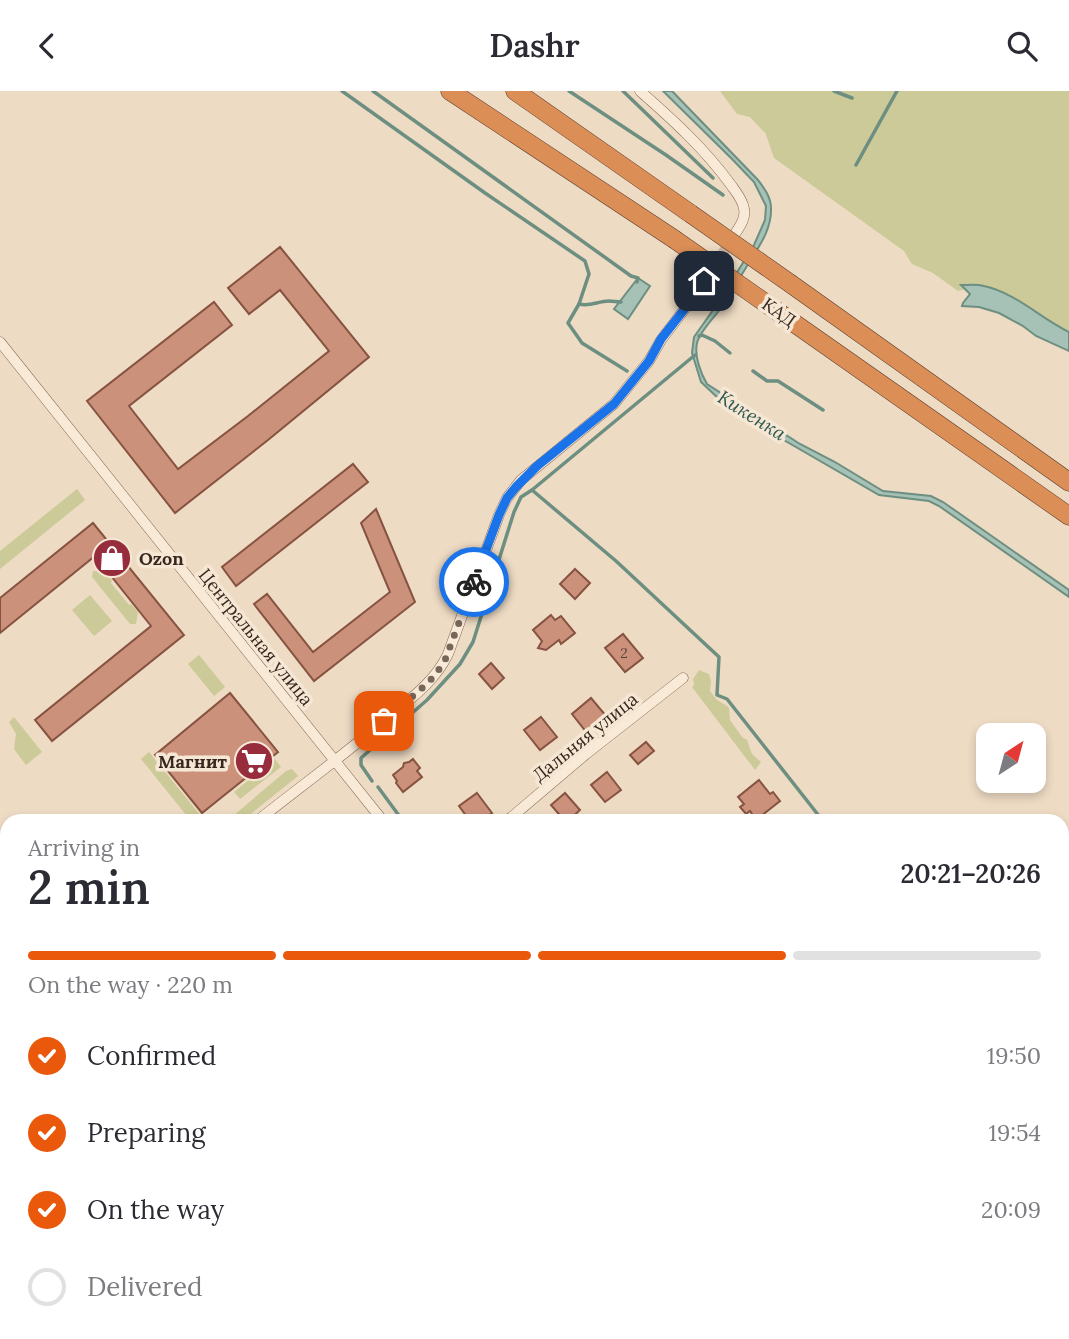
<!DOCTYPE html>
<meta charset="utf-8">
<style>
:root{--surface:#fff;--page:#f2f2f3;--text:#2b2b33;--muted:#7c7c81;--line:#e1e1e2;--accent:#ea580c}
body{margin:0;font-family:Lora,serif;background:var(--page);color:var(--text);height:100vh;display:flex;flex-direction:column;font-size:26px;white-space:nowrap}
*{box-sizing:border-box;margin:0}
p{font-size:23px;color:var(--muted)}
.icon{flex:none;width:38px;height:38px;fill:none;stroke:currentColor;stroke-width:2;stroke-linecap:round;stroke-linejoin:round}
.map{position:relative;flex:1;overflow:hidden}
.side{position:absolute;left:0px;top:723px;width:1069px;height:527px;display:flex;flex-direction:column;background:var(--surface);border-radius:21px 21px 0 0;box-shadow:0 4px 10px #0003}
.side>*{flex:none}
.needle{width:46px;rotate:36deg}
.fabs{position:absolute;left:976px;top:632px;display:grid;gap:14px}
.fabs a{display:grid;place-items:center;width:70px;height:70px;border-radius:14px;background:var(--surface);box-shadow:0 4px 10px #0003;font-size:35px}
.pin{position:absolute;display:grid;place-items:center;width:60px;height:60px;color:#fff;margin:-30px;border-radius:14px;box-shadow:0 4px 10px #0006}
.courier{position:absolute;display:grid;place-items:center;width:70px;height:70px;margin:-35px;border:5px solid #1a73e8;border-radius:50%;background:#fff;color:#222;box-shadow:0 2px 9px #0007}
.headline em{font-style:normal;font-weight:600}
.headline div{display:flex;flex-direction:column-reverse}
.headline{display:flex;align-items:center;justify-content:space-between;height:119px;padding:0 28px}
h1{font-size:46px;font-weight:600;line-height:52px}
.bar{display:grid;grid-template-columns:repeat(4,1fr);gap:10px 7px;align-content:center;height:84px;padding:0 28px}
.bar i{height:9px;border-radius:5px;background:var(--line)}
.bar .active{background:var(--accent)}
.bar p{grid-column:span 4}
ol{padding:0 28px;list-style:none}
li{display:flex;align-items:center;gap:21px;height:77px}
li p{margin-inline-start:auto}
li .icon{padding:7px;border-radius:50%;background:var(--accent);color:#fff;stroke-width:4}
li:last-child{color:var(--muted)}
li i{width:38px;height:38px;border:4px solid var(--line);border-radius:50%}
header{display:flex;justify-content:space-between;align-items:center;height:91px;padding:0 28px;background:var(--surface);font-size:32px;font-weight:600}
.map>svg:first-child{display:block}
.green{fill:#ccca98}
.water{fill:#a6c1b5;stroke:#6d8f81;stroke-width:2}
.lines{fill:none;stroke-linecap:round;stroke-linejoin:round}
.stream{stroke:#6d8f81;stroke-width:3.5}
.building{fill:#cb917b;stroke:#875341;stroke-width:2}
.minor-tunnel{stroke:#cab7a3;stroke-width:10;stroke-dasharray:10 5;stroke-linecap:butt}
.minor-casing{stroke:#886c5b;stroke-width:11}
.motorway-casing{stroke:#563b2f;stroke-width:19}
.minor{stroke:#f8ead7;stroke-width:10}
.motorway{stroke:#db8e56;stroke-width:18}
.motorway-bridge-casing{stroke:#563b2f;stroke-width:19;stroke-linecap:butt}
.motorway-bridge{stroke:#db8e56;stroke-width:18}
.done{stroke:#786659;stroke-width:7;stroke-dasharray:0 12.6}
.route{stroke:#1a73e8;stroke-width:9}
.labels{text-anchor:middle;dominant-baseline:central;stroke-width:7;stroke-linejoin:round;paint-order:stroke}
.number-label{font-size:14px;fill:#5d4236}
.street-label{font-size:18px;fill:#38271f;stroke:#f5e7d4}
.poi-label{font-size:18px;font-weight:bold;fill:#38271f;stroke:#f5e7d4;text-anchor:start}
.water-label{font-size:19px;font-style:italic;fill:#2e584f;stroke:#f5e7d4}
</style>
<header><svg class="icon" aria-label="back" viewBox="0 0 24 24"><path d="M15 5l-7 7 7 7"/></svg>Dashr<svg class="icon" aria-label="search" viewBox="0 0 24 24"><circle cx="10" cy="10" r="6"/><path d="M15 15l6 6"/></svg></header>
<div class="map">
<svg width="1069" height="1248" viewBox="0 0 1069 1248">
<rect width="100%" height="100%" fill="#eedbc4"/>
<g class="green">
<path d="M720,0H1069V243L966,198L958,200L933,182L912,173L904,160L774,67L765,41L763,40L750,26L737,23Z"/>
<path d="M77,398L85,409L0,478V460Z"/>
<path d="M93,480L106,481L112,490L111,492L129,514L131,513L138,521L136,533H130L92,486Z"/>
<path d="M90,504L112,530L94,545L72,519Z"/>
<path d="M199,564L225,596L214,605L188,573Z"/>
<path d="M699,579L709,583L711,591L710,600L717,609L727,615L729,617L730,629L742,646L747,649L752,663L761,671L755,679L692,596L694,594L693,588Z"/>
<path d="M14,626L42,661L26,674L14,658L16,643L9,631Z"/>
<path d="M149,661L201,725L203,723L209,730H191L141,668Z"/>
<path d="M275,668L281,676L240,708L234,701Z"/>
<path d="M292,678L298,685L242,730H227L286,680Z"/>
</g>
<g class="water">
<path d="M663,0H672L758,89C764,97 771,106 771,117C772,141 755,161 744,180C736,192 730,205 721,217C714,227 700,240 697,252C694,265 701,283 707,293L800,353L835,371L883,400L931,405L943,411L1069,499V506L939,415L929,410L879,404L763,337L721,310L701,291L692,262L694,246L718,212L754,154L765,129L766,115L754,91L732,68Z"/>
<path d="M638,187L650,195L628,228L614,218Z"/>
<path d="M961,194C968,194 977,193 984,195C1016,202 1040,227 1069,241V260L1036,245L1023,235L999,222L979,216L962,215L963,212L970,203Z"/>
</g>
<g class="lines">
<g class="stream">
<path d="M342,0L485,102L585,170L589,183L579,213L568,232L582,252L627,280"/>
<path d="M373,0L631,185L638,187L637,191"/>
<path d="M569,0L666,64L723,104"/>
<path d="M623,0L713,87"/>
<path d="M834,0L852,7"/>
<path d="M856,74L897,0"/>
<path d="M579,213C590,216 598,210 609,210C613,210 617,211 621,211"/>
<path d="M699,245L702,244L715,250L730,262"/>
<path d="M753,280L767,290H778L823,319"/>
<path d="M532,399L616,470L719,566L717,604L727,608L823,730"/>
<path d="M372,690L361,674V667L427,609L460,573L473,551L514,421L521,406L532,399L695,264"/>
<path d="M378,696L403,730"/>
<path d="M1062,924L1069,928"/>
<path d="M887,1248L894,1242"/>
</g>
</g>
<g class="building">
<path d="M280,156L369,266L268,349L175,422L87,310L214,211L232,234L129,315L178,378L248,325L329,260L280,199L249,223L228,197Z"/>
<path d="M353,373L368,391L236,495L222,476Z"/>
<path d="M376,418L415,511L314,590L254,513L267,503L313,561L390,501L361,432Z"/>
<path d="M93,432L184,544L52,650L35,629L151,535L95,465L0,542V507Z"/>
<path d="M575,478L590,492L575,508L560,493Z"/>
<path d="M551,524L555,529L561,525L575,542L561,553L559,549L546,559L538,557L542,550L533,539Z"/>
<path d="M623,543L643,567L625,581L605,557Z"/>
<path d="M491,572L504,587L492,598L479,583Z"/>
<path d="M230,602L278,661L202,722L155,664Z"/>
<path d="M591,607L607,626L587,642L572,623Z"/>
<path d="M541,626L557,646L540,659L524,639Z"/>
<path d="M646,651L654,660L638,673L630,664Z"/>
<path d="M413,668L420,677L417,680L422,686L403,701L396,692L397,690L393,684L403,676L404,672L409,671Z"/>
<path d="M607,681L621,699L605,711L591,694Z"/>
<path d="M759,689L770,703L773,701L780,710L756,729L750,720L746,723L740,716L744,713L738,706Z"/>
<path d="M477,702L492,722L482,730H470L459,715Z"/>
<path d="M565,702L580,719L568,730H565L551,714Z"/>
</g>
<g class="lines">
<path class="minor-tunnel" d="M704,190L731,149"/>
<g class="minor-casing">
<g id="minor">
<path d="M640,0C673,29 705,58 731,94C736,101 743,109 744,118C746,127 740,135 735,143"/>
<path d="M0,251L383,730"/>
<path d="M257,730C300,696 344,664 385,629C409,609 435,591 448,563L499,424L507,407L521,389L614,313L649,270L661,249L687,215L704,190"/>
<path d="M507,730L586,663L683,587"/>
<path d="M0,934L7,928"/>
<path d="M0,973L7,982"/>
<path d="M1062,1111L1069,1105"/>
<path d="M1062,1206L1069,1213"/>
<path d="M218,1242L222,1248"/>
<path d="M779,1242L781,1248"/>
<path d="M904,1248L911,1242"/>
</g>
</g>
<g class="motorway-casing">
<g id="motorway">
<path d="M450,0L674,148"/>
<path d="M515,0L691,123"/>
<path d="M791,193L1069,391"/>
<path d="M774,218L1069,425"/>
</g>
</g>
<use href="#minor" class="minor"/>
<use href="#motorway" class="motorway"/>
<g class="motorway-bridge-casing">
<g id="motorway-bridge">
<path d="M691,123L791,193"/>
<path d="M674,148L774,218"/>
</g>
</g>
<use href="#motorway-bridge" class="motorway-bridge"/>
</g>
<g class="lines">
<path class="done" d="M384,630L429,591L444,572L474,491"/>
<path class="route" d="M474,491L499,424L507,407L516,396L537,375L614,313L649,270L661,248L687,215L704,190"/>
</g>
<defs>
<g id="shop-disc" transform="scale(2.0125)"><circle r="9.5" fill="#962c3c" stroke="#f5e7d4"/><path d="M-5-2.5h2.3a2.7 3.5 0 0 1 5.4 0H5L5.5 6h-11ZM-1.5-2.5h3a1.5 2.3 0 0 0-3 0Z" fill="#fff"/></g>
<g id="supermarket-disc" transform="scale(2.0125)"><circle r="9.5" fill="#962c3c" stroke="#f5e7d4"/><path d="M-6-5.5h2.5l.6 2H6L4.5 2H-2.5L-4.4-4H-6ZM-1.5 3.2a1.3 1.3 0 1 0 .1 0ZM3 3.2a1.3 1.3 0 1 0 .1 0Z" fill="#fff"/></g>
</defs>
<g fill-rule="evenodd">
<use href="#shop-disc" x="112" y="467"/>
<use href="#supermarket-disc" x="254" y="670"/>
</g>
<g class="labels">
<g class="number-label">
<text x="624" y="562">2</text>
</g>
<g class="street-label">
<text transform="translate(779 221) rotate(35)">КАД</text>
<text transform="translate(256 546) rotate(51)">Центральная улица</text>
<text transform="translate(585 646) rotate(-39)">Дальняя улица</text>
</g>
<g class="poi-label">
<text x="139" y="467">Ozon</text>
<text x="227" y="670" text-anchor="end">Магнит</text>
</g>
<g class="water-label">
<text transform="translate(752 324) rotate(32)">Кикенка</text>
</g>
</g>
</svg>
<div class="fabs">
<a><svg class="needle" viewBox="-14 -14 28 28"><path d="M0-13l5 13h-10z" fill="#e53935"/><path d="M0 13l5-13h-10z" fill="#7c7c81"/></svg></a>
</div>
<div class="pin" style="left:384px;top:630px;background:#ea580c"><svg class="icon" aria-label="bag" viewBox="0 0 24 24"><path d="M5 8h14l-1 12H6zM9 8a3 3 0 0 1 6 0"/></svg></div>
<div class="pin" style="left:704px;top:190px;background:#1f2937"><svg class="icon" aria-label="home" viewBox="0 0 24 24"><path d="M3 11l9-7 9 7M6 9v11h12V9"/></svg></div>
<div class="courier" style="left:474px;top:491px"><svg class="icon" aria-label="bike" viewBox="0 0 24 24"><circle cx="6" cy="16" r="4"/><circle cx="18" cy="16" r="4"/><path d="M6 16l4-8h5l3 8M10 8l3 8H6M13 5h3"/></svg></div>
<section class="side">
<div class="headline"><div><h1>2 min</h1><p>Arriving in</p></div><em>20:21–20:26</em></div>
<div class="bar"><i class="active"></i><i class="active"></i><i class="active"></i><i></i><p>On the way · 220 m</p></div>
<ol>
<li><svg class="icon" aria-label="check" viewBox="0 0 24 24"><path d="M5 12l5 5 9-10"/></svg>Confirmed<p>19:50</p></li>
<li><svg class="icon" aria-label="check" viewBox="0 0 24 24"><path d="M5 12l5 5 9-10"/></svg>Preparing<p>19:54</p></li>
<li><svg class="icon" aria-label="check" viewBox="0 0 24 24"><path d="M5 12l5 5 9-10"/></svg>On the way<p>20:09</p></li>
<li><i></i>Delivered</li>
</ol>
</section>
</div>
